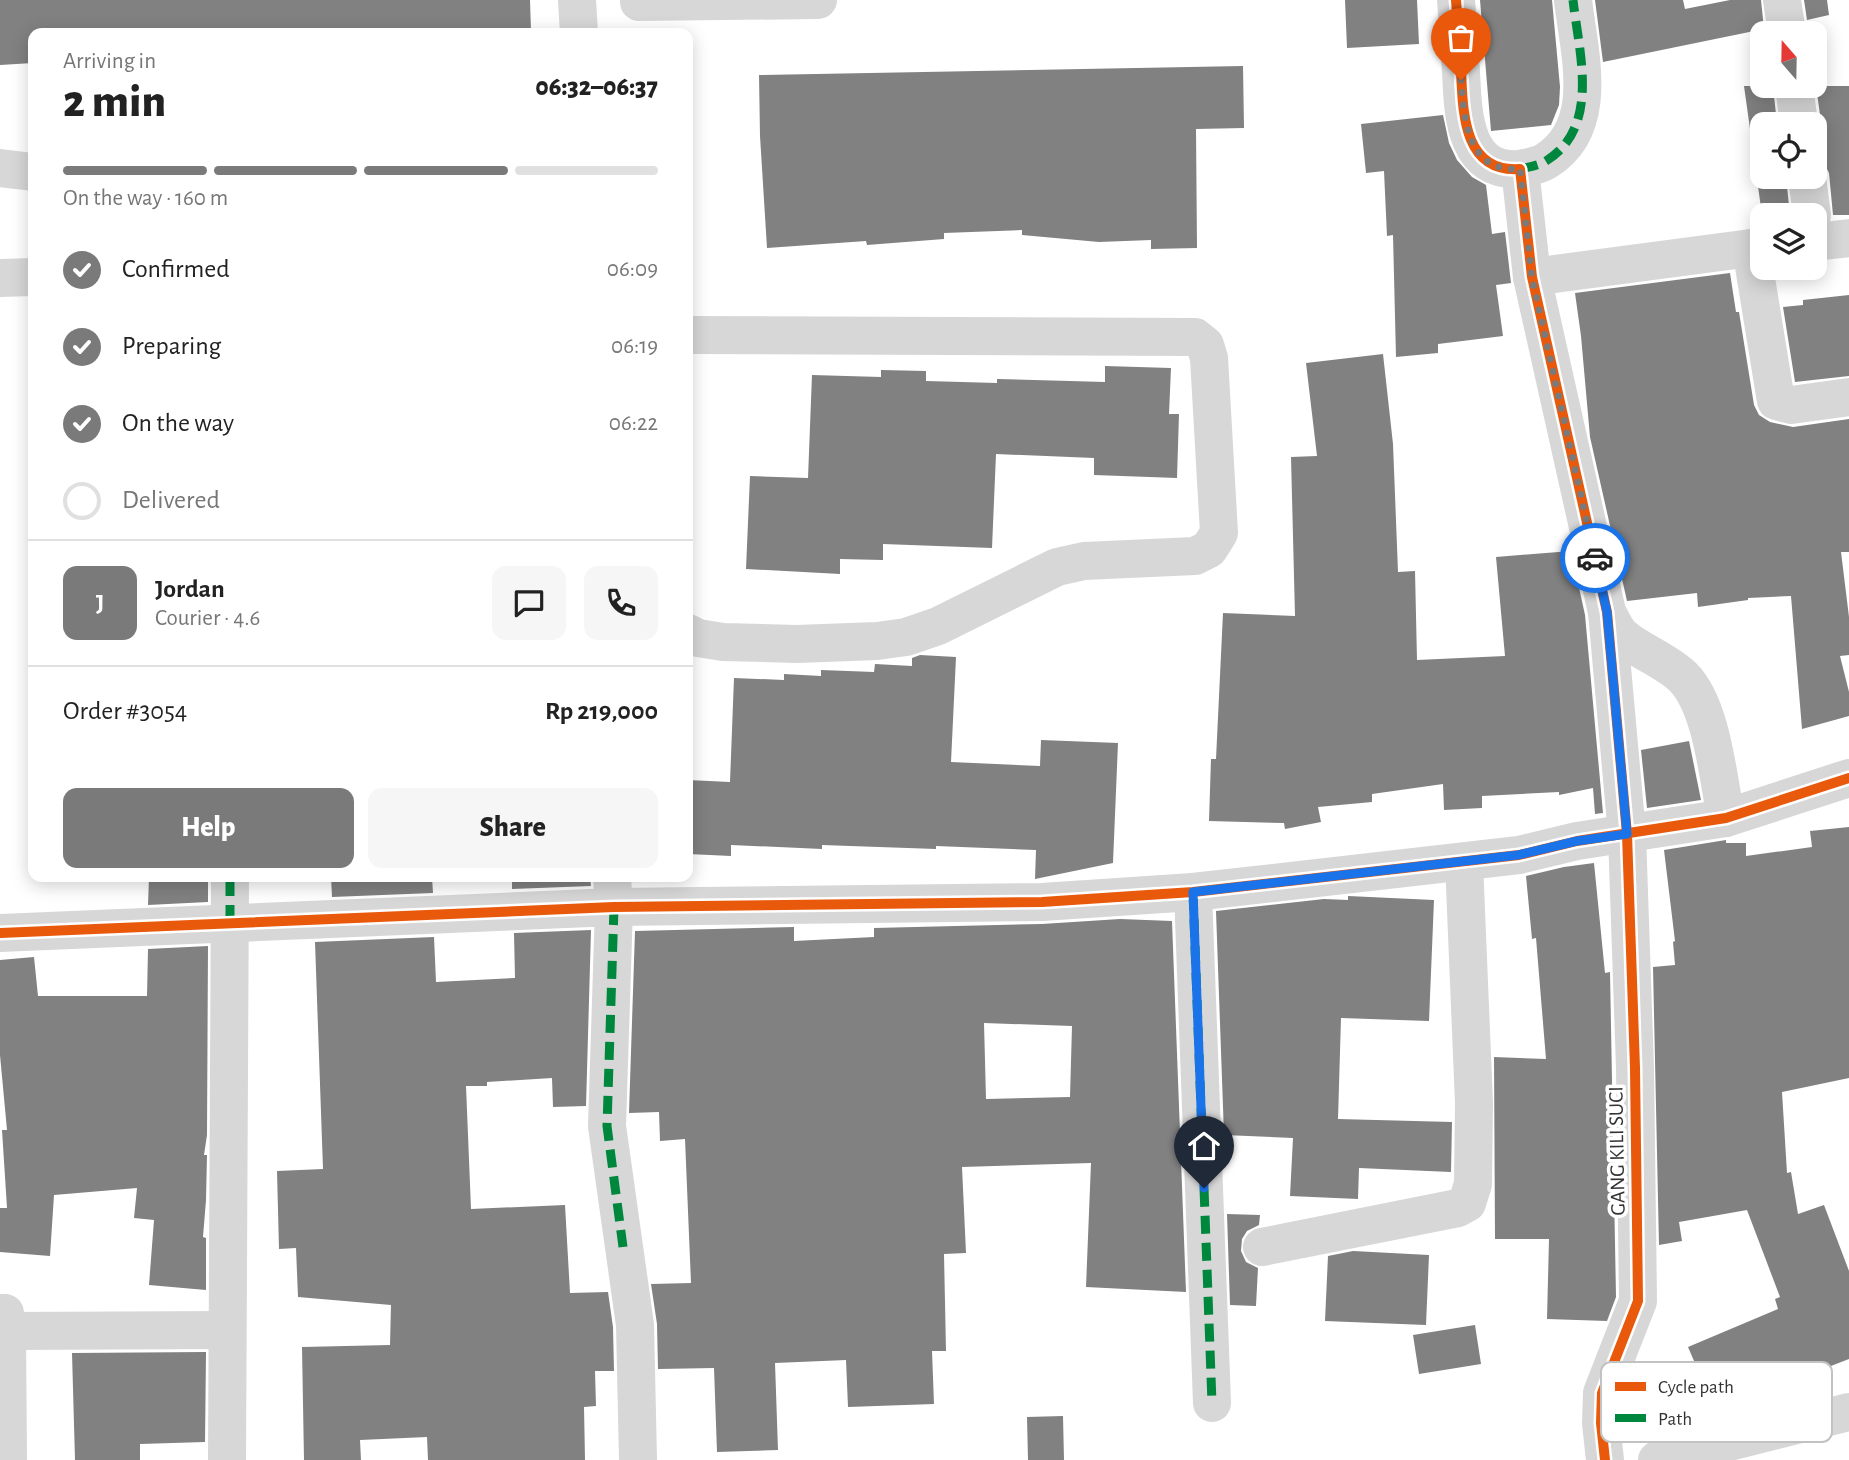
<!DOCTYPE html>
<meta charset="utf-8">
<style>
:root{--surface:#fff;--page:#f6f6f6;--text:#222;--muted:#767676;--line:#e0e0e0;--accent:#7a7a7a}
body{margin:0;font-family:"Alegreya Sans",sans-serif;background:var(--page);color:var(--text);height:100vh;display:flex;flex-direction:column;font-size:26px;white-space:nowrap}
*{box-sizing:border-box;margin:0}
p{font-size:23px;color:var(--muted)}
.icon{flex:none;width:38px;height:38px;fill:none;stroke:currentColor;stroke-width:2;stroke-linecap:round;stroke-linejoin:round}
.map{position:relative;flex:1;overflow:hidden}
.details{position:absolute;left:28px;top:28px;width:665px;height:854px;display:flex;flex-direction:column;background:var(--surface);border-radius:14px;box-shadow:0 4px 18px #0003}
.details>*{flex:none}
.needle{width:46px;rotate:340deg}
.fabs{position:absolute;left:1750px;top:21px;display:grid;gap:14px}
.fabs a{display:grid;place-items:center;width:77px;height:77px;border-radius:14px;background:var(--surface);box-shadow:0 4px 18px #0003;font-size:35px}
.pin{position:absolute;display:grid;place-items:center;width:60px;height:60px;color:#fff;margin:-72px -30px;border-radius:50% 50% 50% 0;rotate:-45deg;box-shadow:0 0 7px #0007}
.pin .icon{rotate:45deg}
.courier{position:absolute;display:grid;place-items:center;width:70px;height:70px;margin:-35px;border:5px solid #1a73e8;border-radius:50%;background:#fff;color:#222;box-shadow:0 2px 9px #0007}
.headline em{font-style:normal;font-weight:800}
.headline div{display:flex;flex-direction:column-reverse}
.headline{display:flex;align-items:center;justify-content:space-between;height:119px;padding:0 35px}
h1{font-size:46px;font-weight:800;line-height:52px}
.bar{display:grid;grid-template-columns:repeat(4,1fr);gap:10px 7px;align-content:center;height:84px;padding:0 35px}
.bar i{height:9px;border-radius:5px;background:var(--line)}
.bar .selected{background:var(--accent)}
.bar p{grid-column:span 4}
.line{display:flex;align-items:center;gap:18px;padding:0 35px;border-top:2px solid var(--line)}
.line div{flex:1}
.round{display:grid;place-items:center;flex:none;width:74px;height:74px;border-radius:14px;background:var(--page)}
ol{padding:0 35px;list-style:none}
li{display:flex;align-items:center;gap:21px;height:77px}
li p{margin-inline-start:auto}
li .icon{padding:7px;border-radius:50%;background:var(--accent);color:#fff;stroke-width:4}
li:last-child{color:var(--muted)}
li i{width:38px;height:38px;border:4px solid var(--line);border-radius:50%}
.primary-button{display:flex;gap:14px;margin-top:auto;padding:14px 35px}
.primary-button a{flex:1;height:80px;border-radius:14px;background:var(--accent);color:#fff;font-size:28px;font-weight:800;line-height:80px;text-align:center}
.primary-button a+a{background:var(--page);color:var(--text)}
.map>svg:first-child{display:block}
.building{fill:#818181;fill-rule:evenodd}
.lines{fill:none;stroke-linecap:round;stroke-linejoin:round}
.minor{stroke:#d7d7d7;stroke-width:38}
.quiet{stroke:#00873e;stroke-width:9;stroke-dasharray:18 9;stroke-linecap:butt}
.cycleway-casing{stroke:#fff;stroke-width:15}
.cycleway{stroke:#e8590c;stroke-width:10}
.done{stroke:#7a7a7a;stroke-width:7;stroke-dasharray:0 12.6}
.route{stroke:#1a73e8;stroke-width:9}
.labels{text-anchor:middle;dominant-baseline:central;stroke-width:7;stroke-linejoin:round;paint-order:stroke}
.street-label{font-size:21px;fill:#333;stroke:#fff}
.key{fill:#fff;stroke:#c2c2c2;stroke-width:2}
.key-label{font-size:19px;fill:#333}
</style>
<div class="map">
<svg width="1849" height="1460" viewBox="0 0 1849 1460">
<rect width="100%" height="100%" fill="#fff"/>
<g class="building">
<path d="M0,0H530L531,31L483,33H33V63L0,65Z"/>
<path d="M1345,0H1417L1419,44L1347,48Z"/>
<path d="M1480,0H1552L1560,87L1559,105L1551,125L1491,131Z"/>
<path d="M1595,0H1683L1685,9L1730,0H1761L1764,29L1603,62Z"/>
<path d="M1804,0H1827L1829,15L1807,20Z"/>
<path d="M1243,66L1244,128L1196,129L1197,248L1151,249V240L1099,242L1022,235V230L944,233V239L867,245L866,241L767,248L760,136L759,75Z"/>
<path d="M1744,86H1773L1777,124H1762V177H1786L1790,215H1762Z"/>
<path d="M1816,86H1849V215H1833L1829,173L1824,163L1815,157V138L1819,132L1821,122Z"/>
<path d="M1443,115L1449,143L1457,160L1472,177L1486,185L1492,234L1505,232L1511,283L1496,285L1503,336L1438,344V353L1396,357L1393,235L1387,236L1384,171L1366,173L1361,124Z"/>
<path d="M1730,273L1736,312H1739L1754,405L1759,415L1770,422L1793,427L1849,419V552H1841L1849,617V655L1840,656L1849,692V716L1802,729L1791,596L1748,598V600L1698,607L1697,593L1627,601L1590,437L1581,336L1575,293Z"/>
<path d="M1849,295V376L1795,382L1783,307L1803,305V300Z"/>
<path d="M1383,354L1393,444L1398,572L1415,571L1417,660L1505,656L1496,557L1571,551L1585,615L1603,813L1595,814L1593,788L1559,795V792L1482,796V808L1444,810L1443,784L1372,794V802L1318,807L1321,822L1285,829L1284,823L1209,821L1211,759H1216L1223,613L1295,616L1291,457L1317,456L1306,363Z"/>
<path d="M1105,366L1171,368L1169,414H1179L1177,478L1094,475V458L996,454L992,548L883,544V560L840,559V574L746,569L750,476L808,478L812,375L881,377V370L926,371V381L997,383V379L1105,382Z"/>
<path d="M920,655L956,657L951,762L1040,766L1041,740L1118,743L1113,863L1035,879L1036,850L936,846V849L822,845V849L731,845V856L688,854V780L730,782L734,678L784,680V674L821,676V670L874,672L875,664L912,666V658Z"/>
<path d="M1689,741L1701,800L1647,808L1641,750Z"/>
<path d="M1849,827V1078L1782,1092L1787,1173L1791,1172L1798,1214L1824,1205L1849,1271V1359L1805,1376L1804,1374L1716,1412L1688,1347L1778,1309L1775,1299L1780,1297L1747,1210L1679,1222L1682,1241L1659,1245L1653,967L1675,965L1673,942L1675,941L1664,850L1726,840V843H1746V856L1812,847L1810,831Z"/>
<path d="M1594,863L1605,973L1610,972L1616,1297L1607,1321L1547,1319L1549,1239H1495L1494,1057L1546,1059L1536,938L1532,939L1526,876L1564,867Z"/>
<path d="M149,877H208V902L148,905Z"/>
<path d="M331,877H432L433,893L332,897Z"/>
<path d="M512,877H590L591,886L512,889Z"/>
<path d="M1348,896L1434,900L1429,1021L1341,1018L1338,1119L1452,1122L1451,1172L1359,1168L1358,1199L1290,1196L1293,1138L1224,1135L1216,911L1324,899L1348,900Z"/>
<path d="M1120,919L1172,921L1186,1292L1086,1287L1091,1163L962,1167L966,1253L944,1254L946,1351H932L934,1404L848,1407L846,1360L775,1363L778,1450L717,1452L714,1368L658,1369L657,1324L651,1284L691,1283L685,1139L660,1141L659,1112L629,1113L635,931L794,927V941L874,937V928L1042,924ZM984,1023L1072,1026L1070,1097L986,1099Z"/>
<path d="M591,930L586,1106L553,1107L552,1078L487,1082V1086H466L471,1209L565,1205L570,1293L608,1292L613,1327L614,1371H595L596,1406L584,1407L585,1460H428L427,1437L360,1440L361,1460H304L302,1347L390,1345L391,1305L298,1297L296,1248L279,1249L277,1171L323,1169L315,942L434,937L436,982L515,978L514,933Z"/>
<path d="M208,946L207,1135L204,1155H207L206,1200L203,1237L206,1238V1290L149,1285L154,1220L134,1218L137,1188L54,1195L50,1256L0,1252V1208H7L2,1130H7L0,1055V960L34,957L38,996H147L148,949Z"/>
<path d="M1227,1214L1260,1215L1259,1225L1247,1231L1242,1239L1241,1251L1246,1262L1258,1268L1256,1306L1230,1305Z"/>
<path d="M1353,1251L1429,1255L1426,1325L1325,1321L1328,1256Z"/>
<path d="M1475,1325L1481,1364L1419,1374L1413,1335Z"/>
<path d="M206,1352L205,1442L140,1444V1460H75L72,1353Z"/>
<path d="M1063,1416L1064,1460H1028L1027,1417Z"/>
</g>
<g class="lines">
<g class="minor">
<path d="M577,0L579,33"/>
<path d="M1456,0C1458,24 1459,48 1461,71C1463,112 1463,173 1520,169L1532,277L1607,612L1627,834L1635,1068L1638,1301L1602,1393L1601,1423L1605,1460"/>
<path d="M1782,0L1787,33"/>
<path d="M639,2L818,0"/>
<path d="M1794,86L1799,124"/>
<path d="M0,168L33,172"/>
<path d="M1520,169C1528,167 1538,166 1546,161C1601,127 1579,53 1573,0"/>
<path d="M1807,177L1812,215"/>
<path d="M1815,242L1849,238"/>
<path d="M1762,247L1751,248L1776,401L1791,405L1849,397"/>
<path d="M1532,277L1751,248"/>
<path d="M0,278L33,277"/>
<path d="M688,335L1195,337L1205,345L1209,358L1219,533L1209,549L1195,556L1084,561L1057,567L938,626L906,637L877,641L797,644L723,642L698,638L688,633"/>
<path d="M1607,612C1611,619 1615,629 1621,635C1634,649 1666,660 1683,677C1712,706 1718,777 1726,818"/>
<path d="M612,877L614,907L607,1126L635,1325L638,1460"/>
<path d="M1193,892L1212,1403"/>
<path d="M0,933L614,907L1042,902L1193,892L1519,855L1577,841L1726,818L1849,778"/>
<path d="M1262,1247L1458,1208L1467,1203L1473,1184L1474,1103L1464,862"/>
<path d="M0,1313H5L7,1331L227,1330"/>
<path d="M7,1331L8,1460"/>
<path d="M227,1460L230,877"/>
<path d="M1657,1460L1849,1412"/>
</g>
<g class="quiet">
<path d="M1520,169C1528,167 1538,166 1546,161C1601,127 1579,53 1573,0"/>
<path d="M1193,892L1212,1403"/>
<path d="M614,907L607,1126L623,1247"/>
<path d="M230,923V877"/>
</g>
<g class="cycleway-casing">
<g id="cycleway">
<path d="M1456,0C1458,24 1459,48 1461,71C1463,112 1463,173 1520,169L1532,277L1607,612L1627,834L1635,1068L1638,1301L1602,1393L1601,1423L1605,1460"/>
<path d="M0,933L614,907L1042,902L1193,892L1519,855L1577,841L1726,818L1849,778"/>
</g>
</g>
<use href="#cycleway" class="cycleway"/>
</g>
<g class="lines">
<path class="done" d="M1461,80C1464,119 1467,173 1520,169L1532,278L1595,558"/>
<path class="route" d="M1204,1188L1193,892L1518,855L1577,841L1627,834L1607,612L1595,558"/>
</g>
<g class="labels">
<g class="street-label">
<text transform="translate(1617 1151) rotate(-91)">GANG KILI SUCI</text>
</g>
</g>
<rect x="1601" y="1362" width="231" height="80" rx="10" class="key"/>
<rect x="1615" y="1382" width="31" height="9" fill="#e8590c"/>
<rect x="1615" y="1414" width="31" height="8" fill="#00873e"/>
<g class="key-label">
<text x="1658" y="1393">Cycle path</text>
<text x="1658" y="1425">Path</text>
</g>
</svg>
<div class="fabs">
<a><svg class="needle" viewBox="-14 -14 28 28"><path d="M0-13l5 13h-10z" fill="#e53935"/><path d="M0 13l5-13h-10z" fill="#767676"/></svg></a>
<a><svg class="icon" aria-label="locate" viewBox="0 0 24 24"><circle cx="12" cy="12" r="6"/><path d="M12 2v4M12 18v4M2 12h4M18 12h4"/></svg></a>
<a><svg class="icon" aria-label="layers" viewBox="0 0 24 24"><path d="M12 4l9 5-9 5-9-5zM3 14l9 5 9-5"/></svg></a>
</div>
<div class="pin" style="left:1461px;top:80px;background:#ea580c"><svg class="icon" aria-label="bag" viewBox="0 0 24 24"><path d="M5 8h14l-1 12H6zM9 8a3 3 0 0 1 6 0"/></svg></div>
<div class="pin" style="left:1204px;top:1188px;background:#1f2937"><svg class="icon" aria-label="home" viewBox="0 0 24 24"><path d="M3 11l9-7 9 7M6 9v11h12V9"/></svg></div>
<div class="courier" style="left:1595px;top:558px"><svg class="icon" aria-label="car" viewBox="0 0 24 24"><path d="M5 17H2v-5l4-1 3-4h7l3 4 3 1v5h-3M9 17h6M6 11h13"/><circle cx="7" cy="17" r="2"/><circle cx="17" cy="17" r="2"/></svg></div>
<section class="details">
<div class="headline"><div><h1>2 min</h1><p>Arriving in</p></div><em>06:32–06:37</em></div>
<div class="bar"><i class="selected"></i><i class="selected"></i><i class="selected"></i><i></i><p>On the way · 160 m</p></div>
<ol>
<li><svg class="icon" aria-label="check" viewBox="0 0 24 24"><path d="M5 12l5 5 9-10"/></svg>Confirmed<p>06:09</p></li>
<li><svg class="icon" aria-label="check" viewBox="0 0 24 24"><path d="M5 12l5 5 9-10"/></svg>Preparing<p>06:19</p></li>
<li><svg class="icon" aria-label="check" viewBox="0 0 24 24"><path d="M5 12l5 5 9-10"/></svg>On the way<p>06:22</p></li>
<li><i></i>Delivered</li>
</ol>
<div class="line" style="height:126px"><b class="round" style="background:var(--accent);color:#fff">J</b><div><b>Jordan</b><p>Courier · 4.6</p></div><a class="round"><svg class="icon" aria-label="chat" viewBox="0 0 24 24"><path d="M4 5h16v11H9l-5 4z"/></svg></a><a class="round"><svg class="icon" aria-label="phone" viewBox="0 0 24 24"><path d="M5 4h4l2 5-3 2q2 4 5 5l2-3 5 2v4C11 20 4 13 5 4z"/></svg></a></div>
<div class="line" style="height:91px"><div>Order #3054</div><b>Rp 219,000</b></div>
<div class="primary-button"><a>Help</a><a>Share</a></div>
</section>
</div>
